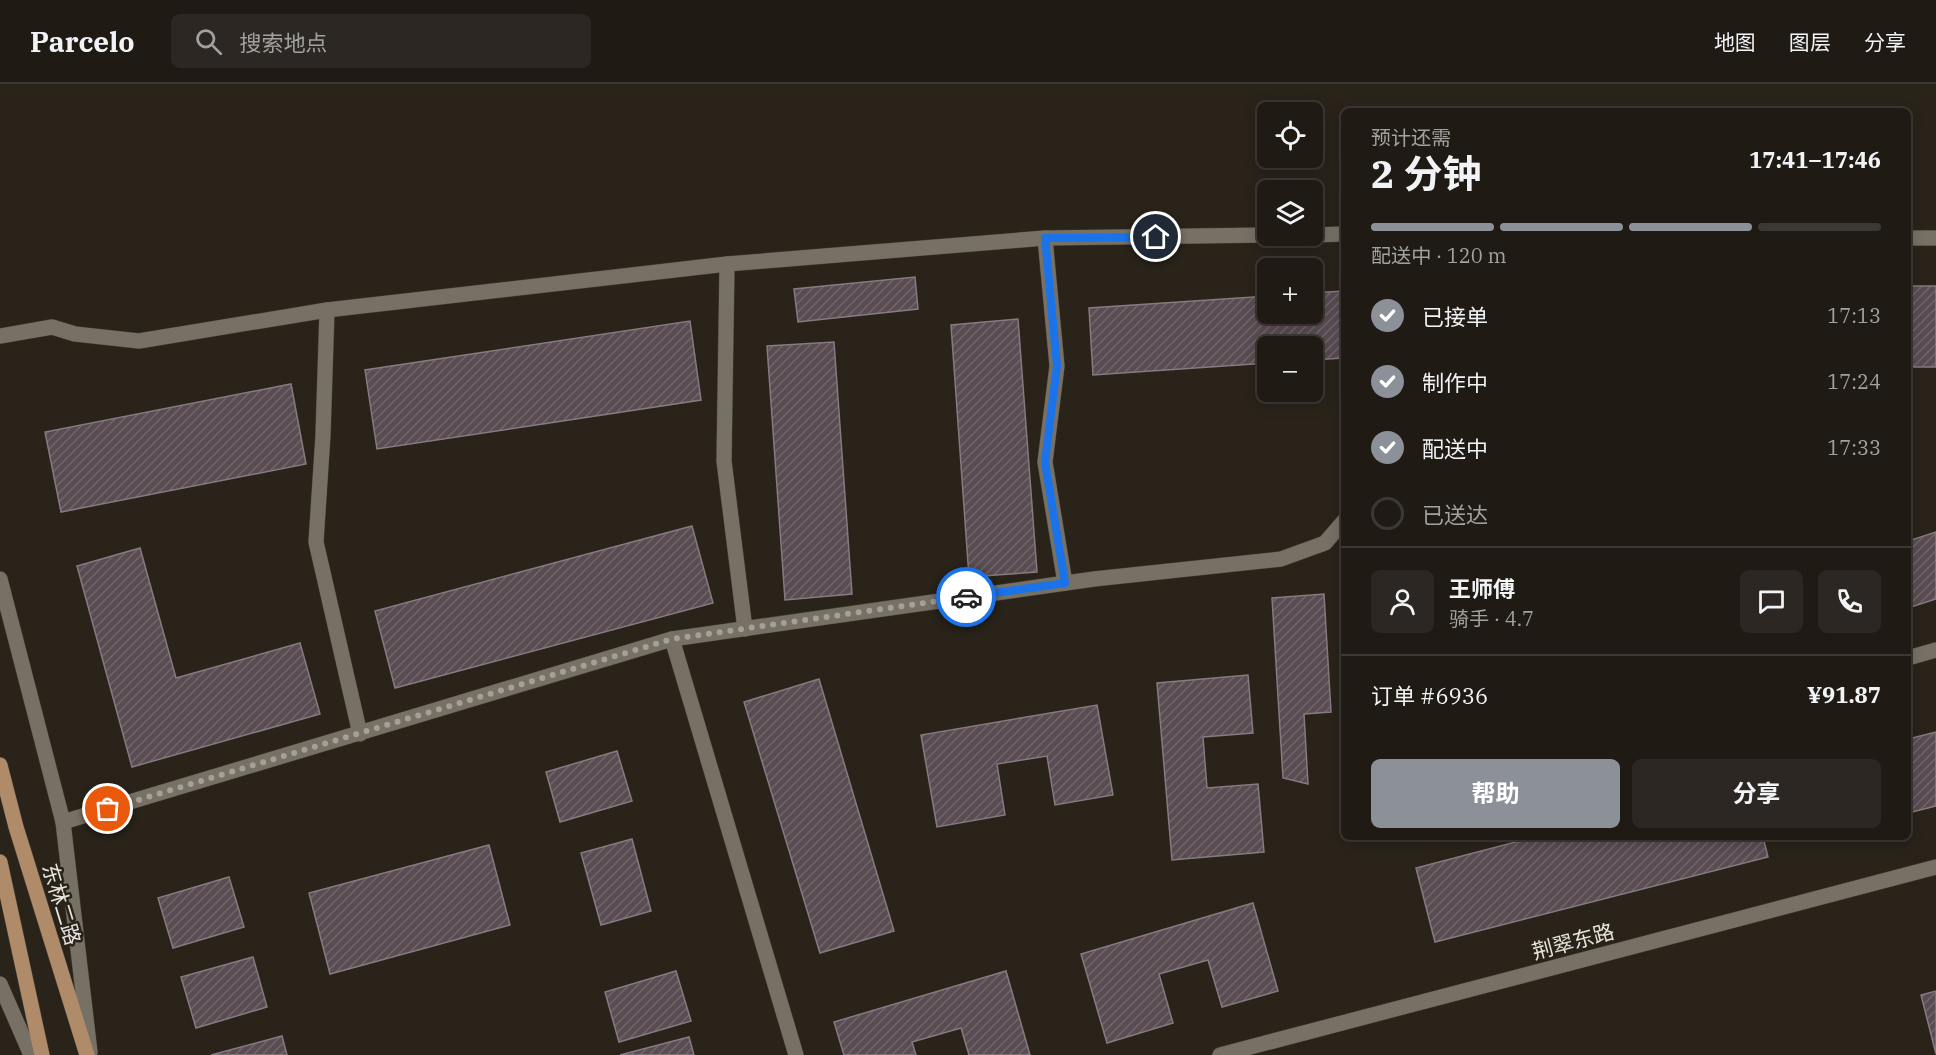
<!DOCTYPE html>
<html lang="zh">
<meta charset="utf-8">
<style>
:root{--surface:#1f1a14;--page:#2c2722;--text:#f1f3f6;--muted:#a1a1a0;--line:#3c3834;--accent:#8c9099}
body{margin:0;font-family:"IBM Plex Serif","Noto Sans SC",serif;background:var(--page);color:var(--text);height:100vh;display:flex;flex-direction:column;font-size:22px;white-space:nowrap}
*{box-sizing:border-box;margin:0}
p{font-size:20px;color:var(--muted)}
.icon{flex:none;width:33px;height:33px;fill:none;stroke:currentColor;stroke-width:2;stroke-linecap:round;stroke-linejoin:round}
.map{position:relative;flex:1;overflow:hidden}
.panel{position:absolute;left:1341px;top:24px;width:570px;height:732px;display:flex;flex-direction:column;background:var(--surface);border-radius:9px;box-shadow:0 3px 15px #0003,0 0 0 2px var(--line)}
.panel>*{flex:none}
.controls{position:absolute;left:1257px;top:18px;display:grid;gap:12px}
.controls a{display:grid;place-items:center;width:66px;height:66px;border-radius:9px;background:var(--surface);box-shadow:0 3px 15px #0003,0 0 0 2px var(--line);font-size:30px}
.pin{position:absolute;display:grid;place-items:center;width:51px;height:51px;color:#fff;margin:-26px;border:3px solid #fff;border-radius:50%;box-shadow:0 2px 6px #0007}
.courier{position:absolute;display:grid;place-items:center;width:60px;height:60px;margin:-30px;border:4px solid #1a73e8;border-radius:50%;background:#fff;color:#222;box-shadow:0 2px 8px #0007}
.overview em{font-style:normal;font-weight:700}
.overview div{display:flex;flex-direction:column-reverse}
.overview{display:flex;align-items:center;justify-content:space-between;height:102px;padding:0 30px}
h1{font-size:39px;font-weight:700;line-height:45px}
.bar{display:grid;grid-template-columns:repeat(4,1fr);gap:9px 6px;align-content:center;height:72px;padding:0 30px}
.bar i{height:8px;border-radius:4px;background:var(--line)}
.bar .current{background:var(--accent)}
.bar p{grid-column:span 4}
.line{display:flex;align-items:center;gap:15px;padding:0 30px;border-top:2px solid var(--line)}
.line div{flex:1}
.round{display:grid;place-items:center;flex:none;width:63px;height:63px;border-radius:9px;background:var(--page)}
ol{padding:0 30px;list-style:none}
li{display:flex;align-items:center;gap:18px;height:66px}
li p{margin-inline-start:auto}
li .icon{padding:6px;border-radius:50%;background:var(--accent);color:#fff;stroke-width:4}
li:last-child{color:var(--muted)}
li i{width:33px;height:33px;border:3px solid var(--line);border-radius:50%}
.primary-button{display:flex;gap:12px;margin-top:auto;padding:12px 30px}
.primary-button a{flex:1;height:69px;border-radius:9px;background:var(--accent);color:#fff;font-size:24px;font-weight:700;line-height:69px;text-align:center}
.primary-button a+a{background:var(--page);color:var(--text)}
header{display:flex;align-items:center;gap:36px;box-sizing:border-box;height:84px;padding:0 30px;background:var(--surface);border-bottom:2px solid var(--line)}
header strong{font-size:28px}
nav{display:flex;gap:33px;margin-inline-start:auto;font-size:21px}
.search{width:420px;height:54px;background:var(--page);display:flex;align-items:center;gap:15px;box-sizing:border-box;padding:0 21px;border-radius:9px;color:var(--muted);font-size:22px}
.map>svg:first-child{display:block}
.building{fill:url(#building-hatch);stroke:#877a80;stroke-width:1.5}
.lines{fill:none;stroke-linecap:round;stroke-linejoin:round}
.minor-casing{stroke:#454039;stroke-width:16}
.major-casing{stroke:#454039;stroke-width:16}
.minor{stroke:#777065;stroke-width:15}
.major{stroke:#af8b6a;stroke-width:15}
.done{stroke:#a4a099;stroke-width:6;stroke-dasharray:0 10.8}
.route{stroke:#1a73e8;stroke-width:8}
.labels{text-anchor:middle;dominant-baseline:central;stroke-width:5;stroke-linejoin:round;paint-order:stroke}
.street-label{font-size:21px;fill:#e7e3dd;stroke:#29231a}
</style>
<header>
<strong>Parcelo</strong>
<div class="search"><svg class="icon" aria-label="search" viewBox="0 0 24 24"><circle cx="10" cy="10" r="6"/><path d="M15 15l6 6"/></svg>搜索地点</div>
<nav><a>地图</a><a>图层</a><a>分享</a></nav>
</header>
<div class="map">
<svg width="1936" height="971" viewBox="0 0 1936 971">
<defs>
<pattern id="building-hatch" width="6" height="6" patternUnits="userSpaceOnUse" patternTransform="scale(1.5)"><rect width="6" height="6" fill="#594c52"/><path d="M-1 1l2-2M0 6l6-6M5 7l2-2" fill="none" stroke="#71666a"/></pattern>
</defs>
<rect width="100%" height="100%" fill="#29231a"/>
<g class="building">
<path d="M915,193L918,225L798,238L794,205Z"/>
<rect x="1908" y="202" width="28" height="81"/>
<path d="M1344,207V274L1312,276V262H1268V279L1093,291L1089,224L1268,212V230H1312V209Z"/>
<path d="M1018,235L1037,488L969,493L951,241Z"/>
<path d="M690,237L701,316L377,365L365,286Z"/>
<path d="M834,258L852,510L785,516L767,262Z"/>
<path d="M291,300L306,380L61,428L45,348Z"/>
<path d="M692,442L713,519L395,604L375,527Z"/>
<path d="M1936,448V515L1908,524V457Z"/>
<path d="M140,464L176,594L300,559L320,630L132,683L77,482Z"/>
<path d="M1324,510L1331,628L1304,630L1308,700L1283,694L1272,514Z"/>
<path d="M1248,591L1253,649L1203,653L1207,704L1258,700L1264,768L1172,776L1157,599Z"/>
<path d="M819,595L894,847L820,869L744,618Z"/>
<path d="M1097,621L1113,711L1055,721L1047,672L997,680L1005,731L937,743L921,651Z"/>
<path d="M1936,648V722L1908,729V655Z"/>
<path d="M617,667L632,717L560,738L546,688Z"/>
<path d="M1535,753H1763L1768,773L1435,858L1416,784Z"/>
<path d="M632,755L651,827L601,841L581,769Z"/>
<path d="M489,761L510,841L330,890L309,809Z"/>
<path d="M229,793L244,843L173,864L158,814Z"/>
<path d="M1253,819L1278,907L1222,923L1208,876L1159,890L1173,939L1107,959L1081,870Z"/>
<path d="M253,873L267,923L196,944L181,893Z"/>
<path d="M676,887L691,937L619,958L605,908Z"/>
<path d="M1006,887L1030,971H969L961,944L912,958L916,971H844L834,938Z"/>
<path d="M1936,907V970L1921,911Z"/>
<path d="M282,952L287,971H211Z"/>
<path d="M689,953L694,971H620Z"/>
</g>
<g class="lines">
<g class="minor-casing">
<g id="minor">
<path d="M1312,151L1344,150"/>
<path d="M1045,154L1057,282L1045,378L1065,499"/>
<path d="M1908,154H1936"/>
<path d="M727,180L724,377L745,545"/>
<path d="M0,252L52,243L75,250L139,257L327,226"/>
<path d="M0,495L63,738L90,968"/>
<path d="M672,555L1094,495L1281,475L1325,459L1344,437"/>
<path d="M1908,574L1936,566"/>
<path d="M360,650L316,458L323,351L327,226L727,180L1045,154L1268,151"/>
<path d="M63,738L672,555L796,971"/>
<path d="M0,900L31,971"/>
<path d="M1220,971L1936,783"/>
</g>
</g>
<g class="major-casing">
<g id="major">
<path d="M0,681L16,743L87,971"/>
<path d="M0,778L42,971"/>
</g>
</g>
<use href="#minor" class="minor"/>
<use href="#major" class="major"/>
</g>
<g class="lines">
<path class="done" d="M108,725L672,555L966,513"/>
<path class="route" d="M966,513L1065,499L1045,378L1057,282L1045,154L1156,153"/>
</g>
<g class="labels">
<g class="street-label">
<text transform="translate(62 820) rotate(73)">东林二路</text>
<text transform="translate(1573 857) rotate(-15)">荆翠东路</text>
</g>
</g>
</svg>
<div class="controls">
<a><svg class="icon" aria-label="locate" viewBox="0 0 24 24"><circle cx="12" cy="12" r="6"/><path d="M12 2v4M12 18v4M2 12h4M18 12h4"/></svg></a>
<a><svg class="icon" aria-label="layers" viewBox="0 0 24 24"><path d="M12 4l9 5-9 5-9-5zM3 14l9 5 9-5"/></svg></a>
<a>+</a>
<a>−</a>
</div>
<div class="pin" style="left:108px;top:725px;background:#ea580c"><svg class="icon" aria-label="bag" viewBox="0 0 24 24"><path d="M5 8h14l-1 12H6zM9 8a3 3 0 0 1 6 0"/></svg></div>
<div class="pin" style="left:1156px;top:153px;background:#1f2937"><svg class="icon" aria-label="home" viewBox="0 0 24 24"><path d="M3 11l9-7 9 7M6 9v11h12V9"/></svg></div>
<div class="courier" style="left:966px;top:513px"><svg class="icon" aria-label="car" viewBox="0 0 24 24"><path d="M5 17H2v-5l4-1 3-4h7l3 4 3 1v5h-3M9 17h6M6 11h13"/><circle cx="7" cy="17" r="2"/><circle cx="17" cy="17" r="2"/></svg></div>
<section class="panel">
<div class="overview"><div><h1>2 分钟</h1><p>预计还需</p></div><em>17:41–17:46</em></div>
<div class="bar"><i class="current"></i><i class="current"></i><i class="current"></i><i></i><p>配送中 · 120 m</p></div>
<ol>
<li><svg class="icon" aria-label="check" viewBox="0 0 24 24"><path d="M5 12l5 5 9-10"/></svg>已接单<p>17:13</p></li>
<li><svg class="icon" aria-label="check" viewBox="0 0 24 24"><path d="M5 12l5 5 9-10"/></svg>制作中<p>17:24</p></li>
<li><svg class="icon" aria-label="check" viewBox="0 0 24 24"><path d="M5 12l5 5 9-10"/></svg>配送中<p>17:33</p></li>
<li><i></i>已送达</li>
</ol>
<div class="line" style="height:108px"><a class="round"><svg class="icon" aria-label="person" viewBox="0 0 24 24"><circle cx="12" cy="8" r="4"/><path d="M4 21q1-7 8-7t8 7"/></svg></a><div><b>王师傅</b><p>骑手 · 4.7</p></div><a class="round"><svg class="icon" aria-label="chat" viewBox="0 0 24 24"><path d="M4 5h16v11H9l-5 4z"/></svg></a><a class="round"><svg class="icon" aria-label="phone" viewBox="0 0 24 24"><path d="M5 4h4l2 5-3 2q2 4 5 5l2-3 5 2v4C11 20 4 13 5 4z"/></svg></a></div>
<div class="line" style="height:78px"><div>订单 #6936</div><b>¥91.87</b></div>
<div class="primary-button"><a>帮助</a><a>分享</a></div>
</section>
</div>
